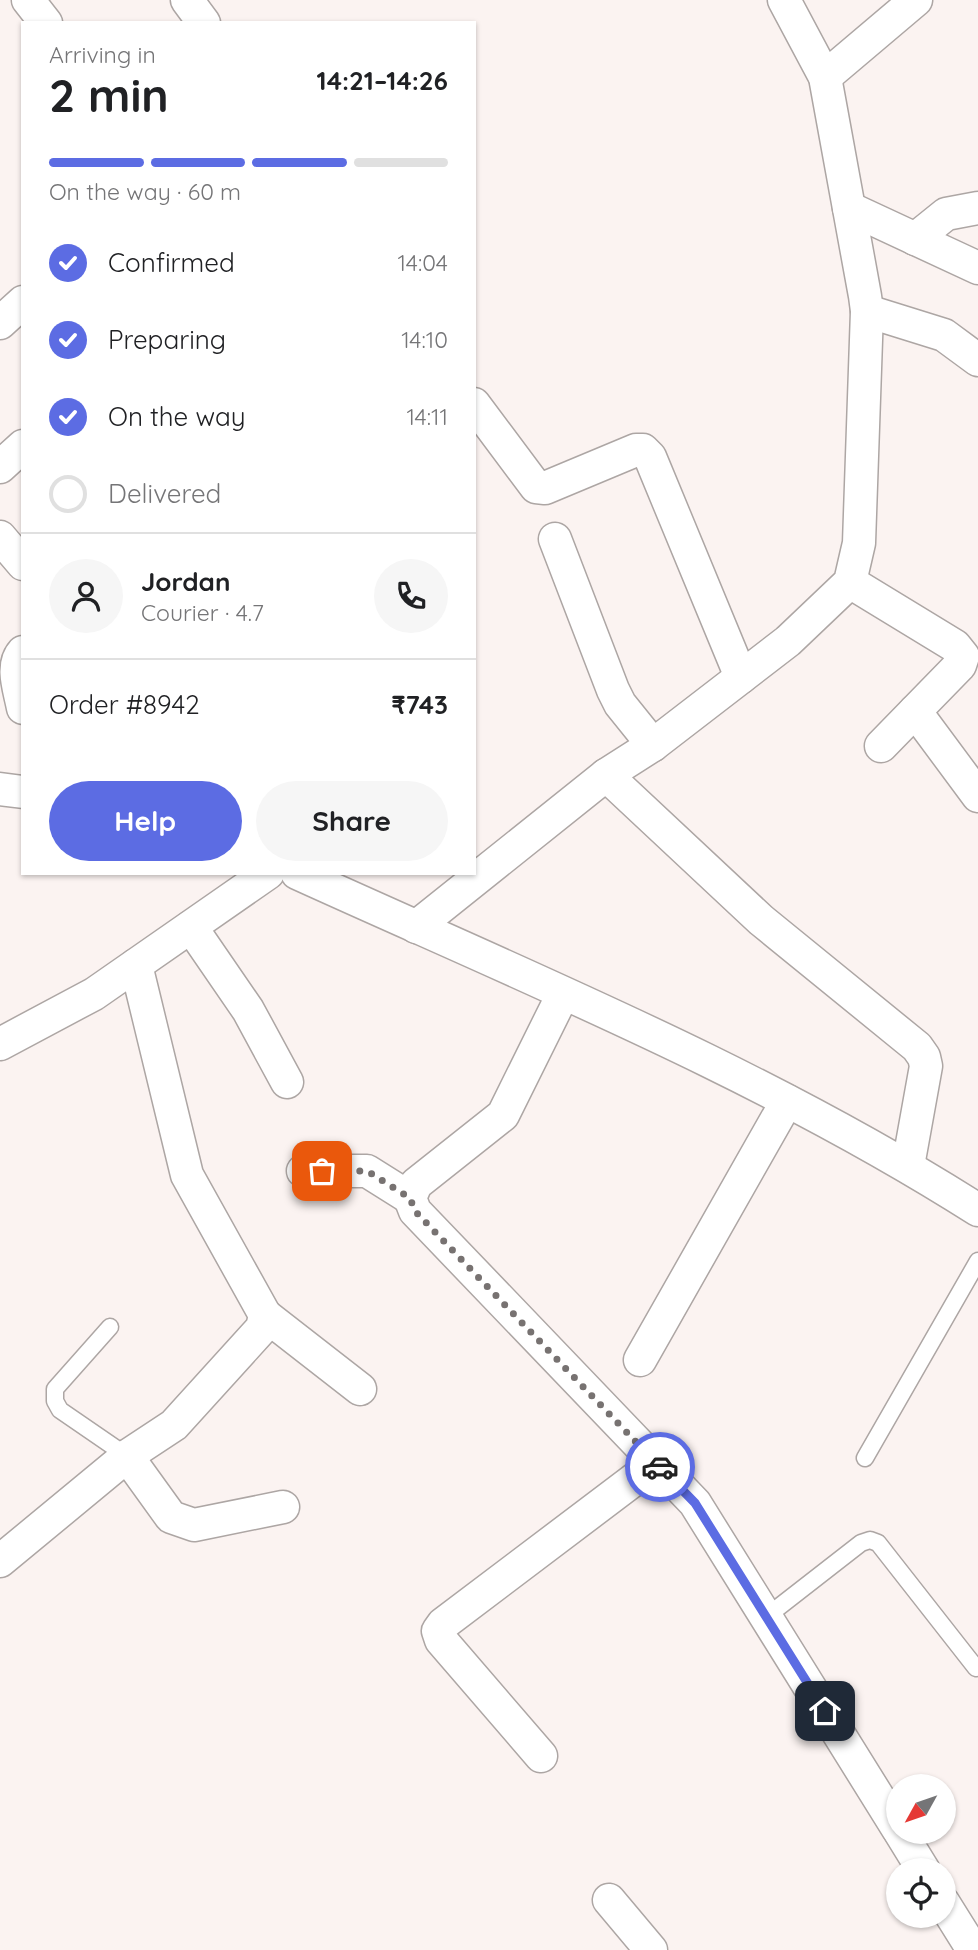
<!DOCTYPE html>
<meta charset="utf-8">
<style>
:root{--surface:#fff;--page:#f6f6f6;--text:#202124;--muted:#757577;--line:#e0e0e0;--accent:#5c6ce3}
body{margin:0;font-family:Quicksand,sans-serif;background:var(--page);color:var(--text);height:100vh;display:flex;flex-direction:column;font-size:26px;white-space:nowrap}
*{box-sizing:border-box;margin:0}
p{font-size:23px;color:var(--muted)}
.icon{flex:none;width:38px;height:38px;fill:none;stroke:currentColor;stroke-width:2;stroke-linecap:round;stroke-linejoin:round}
.map{position:relative;flex:1;overflow:hidden}
.sheet{position:absolute;left:21px;top:21px;width:455px;height:854px;display:flex;flex-direction:column;background:var(--surface);border-radius:0px;box-shadow:0 2px 5px #0004}
.sheet>*{flex:none}
.needle{width:46px;rotate:230deg}
.fabs{position:absolute;left:886px;top:1774px;display:grid;gap:14px}
.fabs a{display:grid;place-items:center;width:70px;height:70px;border-radius:50%;background:var(--surface);box-shadow:0 2px 5px #0004;font-size:35px}
.pin{position:absolute;display:grid;place-items:center;width:60px;height:60px;color:#fff;margin:-30px;border-radius:14px;box-shadow:0 4px 10px #0006}
.courier{position:absolute;display:grid;place-items:center;width:70px;height:70px;margin:-35px;border:5px solid #5c6ce3;border-radius:50%;background:#fff;color:#222;box-shadow:0 2px 9px #0007}
.overview em{font-style:normal;font-weight:700}
.overview div{display:flex;flex-direction:column-reverse}
.overview{display:flex;align-items:center;justify-content:space-between;height:119px;padding:0 28px}
h1{font-size:46px;font-weight:700;line-height:52px}
.bar{display:grid;grid-template-columns:repeat(4,1fr);gap:10px 7px;align-content:center;height:84px;padding:0 28px}
.bar i{height:9px;border-radius:5px;background:var(--line)}
.bar .active{background:var(--accent)}
.bar p{grid-column:span 4}
.line{display:flex;align-items:center;gap:18px;padding:0 28px;border-top:2px solid var(--line)}
.line div{flex:1}
.round{display:grid;place-items:center;flex:none;width:74px;height:74px;border-radius:37px;background:var(--page)}
ol{padding:0 28px;list-style:none}
li{display:flex;align-items:center;gap:21px;height:77px}
li p{margin-inline-start:auto}
li .icon{padding:7px;border-radius:50%;background:var(--accent);color:#fff;stroke-width:4}
li:last-child{color:var(--muted)}
li i{width:38px;height:38px;border:4px solid var(--line);border-radius:50%}
.primary-button{display:flex;gap:14px;margin-top:auto;padding:14px 28px}
.primary-button a{flex:1;height:80px;border-radius:42px;background:var(--accent);color:#fff;font-size:28px;font-weight:700;line-height:80px;text-align:center}
.primary-button a+a{background:var(--page);color:var(--text)}
.map>svg:first-child{display:block}
.lines{fill:none;stroke-linecap:round;stroke-linejoin:round}
.lane-casing{stroke:#ada6a4;stroke-width:19}
.street-casing{stroke:#ada6a4;stroke-width:35}
.lane{stroke:#fff;stroke-width:16}
.street{stroke:#fff;stroke-width:32}
.done{stroke:#777271;stroke-width:7;stroke-dasharray:0 12.6}
.route{stroke:#5c6ce3;stroke-width:9}
</style>
<div class="map">
<svg width="978" height="1950" viewBox="0 0 978 1950">
<rect width="100%" height="100%" fill="#fbf3f1"/>
<g class="lines">
<g class="lane-casing">
<g id="lane">
<path d="M110,1327L55,1389V1401L60,1410L127,1456"/>
<path d="M865,1458L978,1261"/>
<path d="M766,1617L861,1543L870,1540L878,1543L976,1668"/>
</g>
</g>
<g class="street-casing">
<g id="street">
<path d="M28,0L46,23"/>
<path d="M187,0L204,23"/>
<path d="M825,77L916,0"/>
<path d="M849,208L978,268"/>
<path d="M915,239L946,214L978,208"/>
<path d="M867,311L944,335L978,360"/>
<path d="M0,323L23,302"/>
<path d="M474,404L536,487L545,488L636,450H643L650,457L741,677"/>
<path d="M0,467L23,446"/>
<path d="M0,537L23,564"/>
<path d="M555,539L613,690L620,704L653,745"/>
<path d="M850,582L955,646L963,656L960,665L881,746"/>
<path d="M23,652C10,666 20,691 23,708"/>
<path d="M915,711L978,796"/>
<path d="M606,775L761,920L917,1047L924,1057L926,1066L908,1166"/>
<path d="M0,789L23,792"/>
<path d="M297,873C528,978 764,1074 978,1210"/>
<path d="M191,927L248,1010L287,1082"/>
<path d="M416,927L606,775L653,745L788,641L850,582L859,543L867,311L865,296L825,77L784,0"/>
<path d="M563,994L503,1115L416,1184L410,1198L415,1211L695,1503L898,1829"/>
<path d="M0,1044L94,994L268,873"/>
<path d="M303,1171H367L410,1198"/>
<path d="M265,1315L360,1389"/>
<path d="M640,1360L787,1101"/>
<path d="M127,1456L171,1517L194,1525L283,1507"/>
<path d="M0,1561L127,1456L174,1425L262,1328L265,1315L187,1175L136,965"/>
<path d="M541,1756L441,1640L438,1631L443,1624L656,1463"/>
<path d="M900,1832L924,1871"/>
<path d="M609,1900L651,1950"/>
<path d="M943,1902L973,1950"/>
</g>
</g>
<use href="#lane" class="lane"/>
<use href="#street" class="street"/>
</g>
<g class="lines">
<path class="done" d="M322,1171H367L410,1198L415,1211L660,1467"/>
<path class="route" d="M660,1467L695,1503L825,1711"/>
</g>
</svg>
<div class="fabs">
<a><svg class="needle" viewBox="-14 -14 28 28"><path d="M0-13l5 13h-10z" fill="#e53935"/><path d="M0 13l5-13h-10z" fill="#757577"/></svg></a>
<a><svg class="icon" aria-label="locate" viewBox="0 0 24 24"><circle cx="12" cy="12" r="6"/><path d="M12 2v4M12 18v4M2 12h4M18 12h4"/></svg></a>
</div>
<div class="pin" style="left:322px;top:1171px;background:#ea580c"><svg class="icon" aria-label="bag" viewBox="0 0 24 24"><path d="M5 8h14l-1 12H6zM9 8a3 3 0 0 1 6 0"/></svg></div>
<div class="pin" style="left:825px;top:1711px;background:#1f2937"><svg class="icon" aria-label="home" viewBox="0 0 24 24"><path d="M3 11l9-7 9 7M6 9v11h12V9"/></svg></div>
<div class="courier" style="left:660px;top:1467px"><svg class="icon" aria-label="car" viewBox="0 0 24 24"><path d="M5 17H2v-5l4-1 3-4h7l3 4 3 1v5h-3M9 17h6M6 11h13"/><circle cx="7" cy="17" r="2"/><circle cx="17" cy="17" r="2"/></svg></div>
<section class="sheet">
<div class="overview"><div><h1>2 min</h1><p>Arriving in</p></div><em>14:21–14:26</em></div>
<div class="bar"><i class="active"></i><i class="active"></i><i class="active"></i><i></i><p>On the way · 60 m</p></div>
<ol>
<li><svg class="icon" aria-label="check" viewBox="0 0 24 24"><path d="M5 12l5 5 9-10"/></svg>Confirmed<p>14:04</p></li>
<li><svg class="icon" aria-label="check" viewBox="0 0 24 24"><path d="M5 12l5 5 9-10"/></svg>Preparing<p>14:10</p></li>
<li><svg class="icon" aria-label="check" viewBox="0 0 24 24"><path d="M5 12l5 5 9-10"/></svg>On the way<p>14:11</p></li>
<li><i></i>Delivered</li>
</ol>
<div class="line" style="height:126px"><a class="round"><svg class="icon" aria-label="person" viewBox="0 0 24 24"><circle cx="12" cy="8" r="4"/><path d="M4 21q1-7 8-7t8 7"/></svg></a><div><b>Jordan</b><p>Courier · 4.7</p></div><a class="round"><svg class="icon" aria-label="phone" viewBox="0 0 24 24"><path d="M5 4h4l2 5-3 2q2 4 5 5l2-3 5 2v4C11 20 4 13 5 4z"/></svg></a></div>
<div class="line" style="height:91px"><div>Order #8942</div><b>₹743</b></div>
<div class="primary-button"><a>Help</a><a>Share</a></div>
</section>
</div>
